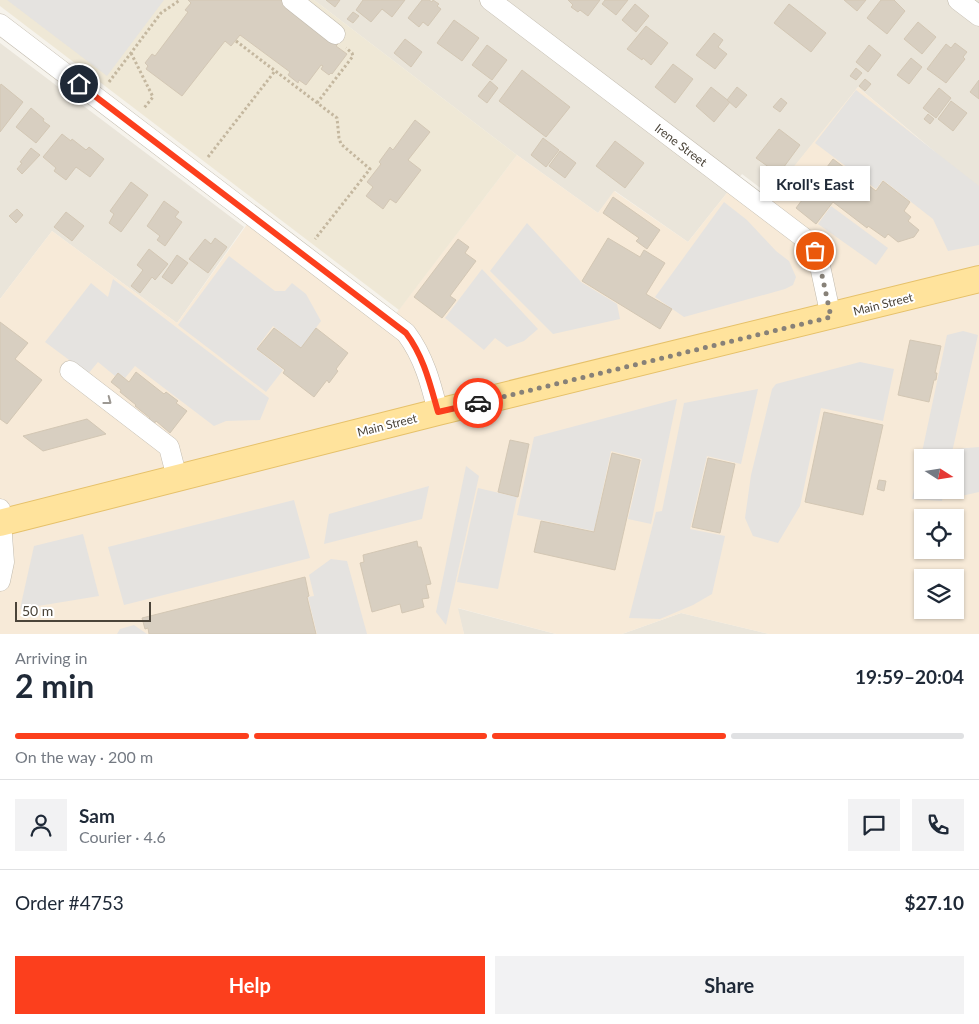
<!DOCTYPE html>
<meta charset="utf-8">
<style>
:root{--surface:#fff;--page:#f2f2f3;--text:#1f2937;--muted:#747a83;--line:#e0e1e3;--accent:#fc3f1d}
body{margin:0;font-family:Lato,sans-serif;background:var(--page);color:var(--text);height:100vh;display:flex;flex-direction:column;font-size:19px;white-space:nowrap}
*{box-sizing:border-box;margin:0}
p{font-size:16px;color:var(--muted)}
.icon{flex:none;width:28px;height:28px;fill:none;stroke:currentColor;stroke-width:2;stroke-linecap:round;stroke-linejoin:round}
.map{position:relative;height:634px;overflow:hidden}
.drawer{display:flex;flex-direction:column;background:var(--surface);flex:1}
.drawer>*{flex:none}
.needle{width:32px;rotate:102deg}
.buttons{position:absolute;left:914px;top:449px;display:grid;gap:10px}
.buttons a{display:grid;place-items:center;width:50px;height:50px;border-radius:0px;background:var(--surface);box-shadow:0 1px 4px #0004;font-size:25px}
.scale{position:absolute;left:15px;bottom:12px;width:136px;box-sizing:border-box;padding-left:5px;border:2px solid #4b4439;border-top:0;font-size:14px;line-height:18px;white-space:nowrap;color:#4b4439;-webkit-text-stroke:4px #fff;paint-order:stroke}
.pin{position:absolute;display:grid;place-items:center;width:42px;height:42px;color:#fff;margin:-21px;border:2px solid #fff;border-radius:50%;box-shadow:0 1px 5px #0007}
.courier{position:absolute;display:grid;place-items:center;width:50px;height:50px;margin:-25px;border:4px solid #fc3f1d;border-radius:50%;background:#fff;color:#222;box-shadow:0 1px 6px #0007}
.bubble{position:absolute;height:35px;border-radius:0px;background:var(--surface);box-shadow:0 1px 4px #0004;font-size:16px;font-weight:700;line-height:35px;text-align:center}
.headline em{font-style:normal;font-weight:700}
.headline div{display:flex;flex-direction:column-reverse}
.headline{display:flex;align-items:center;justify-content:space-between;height:85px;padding:0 15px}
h1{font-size:32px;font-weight:700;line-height:38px}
.bar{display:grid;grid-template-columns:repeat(4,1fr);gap:8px 5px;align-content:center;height:60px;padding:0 15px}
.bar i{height:6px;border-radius:4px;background:var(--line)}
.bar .current{background:var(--accent)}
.bar p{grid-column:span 4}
.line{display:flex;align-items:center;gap:12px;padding:0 15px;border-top:1px solid var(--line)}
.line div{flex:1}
.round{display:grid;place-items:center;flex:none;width:52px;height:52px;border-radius:0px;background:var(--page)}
.cta{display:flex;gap:10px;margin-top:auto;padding:10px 15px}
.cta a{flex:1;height:58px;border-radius:0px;background:var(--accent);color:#fff;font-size:20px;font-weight:700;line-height:58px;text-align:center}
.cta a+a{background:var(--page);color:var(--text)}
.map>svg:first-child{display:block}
.residential{fill:#eae5da}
.commercial{fill:#f7ead8;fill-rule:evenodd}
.education{fill:#efe8d6}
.parking{fill:#e5e3e0}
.building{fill:#d8cfc1;stroke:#d3c7b4}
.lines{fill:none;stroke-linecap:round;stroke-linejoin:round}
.minor-casing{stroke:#c2bbae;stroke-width:21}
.major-casing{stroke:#e6c16a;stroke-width:28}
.path{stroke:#c4b79f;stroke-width:3;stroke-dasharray:2.5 2.5;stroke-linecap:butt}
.minor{stroke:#fff;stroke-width:20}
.major{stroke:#ffe39c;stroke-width:26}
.oneway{stroke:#9c9892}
.done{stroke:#878178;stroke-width:5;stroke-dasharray:0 9}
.route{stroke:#fc3f1d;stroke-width:6}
.labels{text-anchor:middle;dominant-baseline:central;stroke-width:4;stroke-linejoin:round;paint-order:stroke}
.street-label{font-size:12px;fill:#4b4439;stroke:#fff}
</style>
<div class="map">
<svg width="979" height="634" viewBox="0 0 979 634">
<rect width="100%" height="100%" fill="#f6f3ec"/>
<g class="residential">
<path d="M314,0H979V189L858,87L771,196L742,174L688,242L615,191L598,213L517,155Z"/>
<path d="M0,43L244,227L177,323L52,231L0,299Z"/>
<path d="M457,608L556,634H464Z"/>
<path d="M681,613L769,634H622Z"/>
</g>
<path class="commercial" d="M858,87L979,190V634H769L681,613L622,634H556L458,608L464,634H0V299L52,231L177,323L253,216L391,320L517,155L598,213L614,191L688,242L734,184L762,206ZM922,458H955V490H922ZM922,518H955V550H922ZM922,578H955V610H922Z"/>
<path class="education" d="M0,0H314L517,155L399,310L0,6Z"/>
<g class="parking">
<path d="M7,0H164L107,76Z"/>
<path d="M856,90L979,186V245L948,251L933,219L883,180L876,189L815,143Z"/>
<path d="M724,202L747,220L776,251L789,261L796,277L793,285L785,289L684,317L655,297Z"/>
<path d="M831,206L888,248L876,265L818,224Z"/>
<path d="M527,223L581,282L617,304L620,319L553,334L490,271Z"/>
<path d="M229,256L275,291H285L292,283L306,294L321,321L301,348L273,326L256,349L283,370L266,392L178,325Z"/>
<path d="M482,269L538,329L524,341L507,347L495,338L484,350L445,318Z"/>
<path d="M113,279L269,398L260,420L226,421L214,426L135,366L125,378L118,373L115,376L98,362L88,374L45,342L91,283L108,297Z"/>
<path d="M963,331L978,335L951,457L922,458V490H944L942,501L912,499L947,335Z"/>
<path d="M860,362L894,369L883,421L821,408L800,506L778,543L753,536L745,518L751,475L772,389L776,384Z"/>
<path d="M758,389L741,464L707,456L690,529L725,536L712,594L693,605L660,619L629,618L656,512L662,511L684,403Z"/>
<path d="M677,399L651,524L628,519L642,459L611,451L594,531L517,515L534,437Z"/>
<path d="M979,447V492L961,496L955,475V458L953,457L954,449Z"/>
<path d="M466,466L479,476L446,625L436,612Z"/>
<path d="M429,486L422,519L324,544L329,514Z"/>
<path d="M478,488L517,497L498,589L457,582Z"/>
<path d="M294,500L310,558L124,605L108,547Z"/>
<path d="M83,534L99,596L20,609L34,546Z"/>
<path d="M331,559L347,561L367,634H317L308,597L314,596L309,575Z"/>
<path d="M134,625L147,634H117L120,629Z"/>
</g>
<g class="building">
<path d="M281,0L338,44L336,46L347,54L332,74L331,73L329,75L321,69L323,66L321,65L306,85L299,80L298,83L288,75L290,72L240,35L231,46L225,41L182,96L146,69L148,66L145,63L152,54L155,56L188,12L185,10L191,3L188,0Z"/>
<path d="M326,0H340L335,7Z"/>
<path d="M363,0H405L392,17L382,9L371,22L356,10Z"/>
<path d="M422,0H429L432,2L433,0L439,4L437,6L441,9L428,26L423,22L419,27L408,18Z"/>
<path d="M568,0H600L588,16L580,10L578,12L571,7L573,5Z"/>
<path d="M605,0H628L616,15L602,4Z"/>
<path d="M844,0H866L857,11Z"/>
<path d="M881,0H894L905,11L887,34L867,18Z"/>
<path d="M635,4L649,16L636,32L622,20Z"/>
<path d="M789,4L826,33L811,52L774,23Z"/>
<path d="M353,12L359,16L353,23L347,19Z"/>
<path d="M454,20L479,38L462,61L437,43Z"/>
<path d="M918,22L936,37L922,54L904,39Z"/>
<path d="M646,26L668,43L651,65L643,58L642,60L627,49Z"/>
<path d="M714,33L723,40L718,47L727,54L715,69L696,55Z"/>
<path d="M405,39L422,52L411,67L394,53Z"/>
<path d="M955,43L967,52L963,57L965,59L946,83L927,69L946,44L951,48Z"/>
<path d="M487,45L507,60L492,80L472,65Z"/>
<path d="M869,45L881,55L868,72L856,62Z"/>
<path d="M911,58L922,67L909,84L897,75Z"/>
<path d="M673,64L693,79L675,103L655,87Z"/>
<path d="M856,68L862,73L856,80L850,76Z"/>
<path d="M522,70L570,107L546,137L499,101Z"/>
<path d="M865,79L871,84L865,91L859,86Z"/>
<path d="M979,80V99L970,92Z"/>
<path d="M490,81L498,88L487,103L478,96Z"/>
<path d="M1,84L23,102L0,132V86Z"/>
<path d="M711,87L730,102L714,122L696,106Z"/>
<path d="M737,87L747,95L736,108L727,100Z"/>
<path d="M939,88L951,98L936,118L923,108Z"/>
<path d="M781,98L787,103L780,112L773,107Z"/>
<path d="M951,101L967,113L953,131L938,119Z"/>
<path d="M31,108L44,119L43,121L50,126L36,143L16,127Z"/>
<path d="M928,114L934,119L930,124L924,119Z"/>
<path d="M415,120L430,132L408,160L421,170L396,203L390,199L383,209L366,196L373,187L367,182L381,164L379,162L390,147L393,150Z"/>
<path d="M779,129L800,145L775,179L766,172L770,168L756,158Z"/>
<path d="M62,134L71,141L72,139L86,150L89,147L104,159L90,177L76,167L66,180L54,171L56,168L43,157Z"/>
<path d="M543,138L559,150L546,167L531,155Z"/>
<path d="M615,141L644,163L625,188L596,166Z"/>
<path d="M31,148L40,155L22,174L17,169L22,163L20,162Z"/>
<path d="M560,151L576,163L565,178L549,166Z"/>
<path d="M833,159L876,191L883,181L910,202L904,211L911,217L908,221L919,230L914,237L898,242L888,234L885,238L868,226L867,228L833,202L816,224L796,208Z"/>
<path d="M131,182L148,195L121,232L109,223L114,214L110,211Z"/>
<path d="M613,197L660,230L647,249L636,241L639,238L603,213Z"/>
<path d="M164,201L179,212L175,217L182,222L165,246L157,240L160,236L147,226Z"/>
<path d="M17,209L23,215L16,223L9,216Z"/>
<path d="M66,212L84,226L72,241L54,227Z"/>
<path d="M215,238L227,247L208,273L189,259L205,239L211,244Z"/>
<path d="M608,238L640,257L644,250L665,263L646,294L672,309L660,329L582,281Z"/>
<path d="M458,239L469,247L465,253L476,261L450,296L456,300L442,318L414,297Z"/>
<path d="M149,249L168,264L155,280L152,277L140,293L131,286L143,270L137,265Z"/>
<path d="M177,255L188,263L172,284L162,277Z"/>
<path d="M0,322L28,343L15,359L42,380L7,424L0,419Z"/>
<path d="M274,328L301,348L316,328L348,353L336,369L338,371L329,383L327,380L314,397L283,373L285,370L257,349Z"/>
<path d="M910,340L941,346L935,373H937L936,380H934L929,402L898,395Z"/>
<path d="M136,372L164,394L166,392L178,401L176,403L187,411L170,433L156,421L154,424L148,420L150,418L135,406L136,405L120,392L121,390L111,382L118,373L129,382Z"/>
<path d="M824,412L883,425L863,515L805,502Z"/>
<path d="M87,419L106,434L43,451L23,436Z"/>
<path d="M510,440L529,444L518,497L498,492Z"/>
<path d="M612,453L640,460L615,570L534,552L541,521L594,532Z"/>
<path d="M708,458L735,464L720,533L692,527Z"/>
<path d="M879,480L886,481L884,491L877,489Z"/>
<path d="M417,541L418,547H421L431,584L426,585L429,598L422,599L424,607L402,613L400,604L372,612L360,563L364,562L363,555Z"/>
<path d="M305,577L309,596L307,597L316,634H149L148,628L145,629L142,618Z"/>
</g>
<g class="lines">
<g class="minor-casing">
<g id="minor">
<path d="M292,0L335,34"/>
<path d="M490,0L804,238L815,251L820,266L831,317"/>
<path d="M958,0L979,16"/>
<path d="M0,24L406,333C424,357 431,384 438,412"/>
<path d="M70,371L169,447L177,478"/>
<path d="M0,509L4,562L0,581"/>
</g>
</g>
<g class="major-casing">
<path id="major" d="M0,523L438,412L979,279"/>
</g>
<g class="path">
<path d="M236,41L337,118L339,138L341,144L370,169L315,239"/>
<path d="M131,53L153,97L144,108"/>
<path d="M109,82L161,13L180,0"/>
<path d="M317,103L353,56L352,53L346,48"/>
<path d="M208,157L275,71"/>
</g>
<use href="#minor" class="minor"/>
<use href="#major" class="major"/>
</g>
<defs><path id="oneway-chevron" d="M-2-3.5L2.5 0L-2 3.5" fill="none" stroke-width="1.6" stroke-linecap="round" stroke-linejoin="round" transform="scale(1.25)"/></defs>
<use class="oneway" href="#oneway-chevron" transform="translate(108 401) rotate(37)"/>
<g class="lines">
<path class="done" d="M478,403L831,317L820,266L815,251"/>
<path class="route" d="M79,84L406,333C424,357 430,384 438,412L478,403"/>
</g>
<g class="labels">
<g class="street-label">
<text transform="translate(681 145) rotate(37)">Irene Street</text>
<text transform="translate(883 304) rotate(-14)">Main Street</text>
<text transform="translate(387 425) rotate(-14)">Main Street</text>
</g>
</g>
</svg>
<div class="buttons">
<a><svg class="needle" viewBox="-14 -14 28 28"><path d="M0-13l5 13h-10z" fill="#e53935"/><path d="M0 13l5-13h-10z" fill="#747a83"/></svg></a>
<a><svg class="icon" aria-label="locate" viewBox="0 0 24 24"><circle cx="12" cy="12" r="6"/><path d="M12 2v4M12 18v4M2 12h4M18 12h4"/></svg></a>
<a><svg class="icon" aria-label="layers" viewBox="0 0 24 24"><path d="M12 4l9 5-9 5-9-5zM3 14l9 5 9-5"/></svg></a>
</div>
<div class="scale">50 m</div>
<div class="pin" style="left:815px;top:251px;background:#ea580c"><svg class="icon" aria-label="bag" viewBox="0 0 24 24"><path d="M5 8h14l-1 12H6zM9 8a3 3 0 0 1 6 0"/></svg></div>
<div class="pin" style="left:79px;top:84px;background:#1f2937"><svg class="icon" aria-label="home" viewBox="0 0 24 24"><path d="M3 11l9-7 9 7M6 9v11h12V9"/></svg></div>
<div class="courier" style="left:478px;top:403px"><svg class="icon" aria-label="car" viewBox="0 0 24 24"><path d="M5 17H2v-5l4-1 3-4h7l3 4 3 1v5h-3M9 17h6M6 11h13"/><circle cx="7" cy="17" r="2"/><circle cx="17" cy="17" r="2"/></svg></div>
<div class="bubble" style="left:760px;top:166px;width:110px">Kroll's East</div>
</div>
<section class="drawer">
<div class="headline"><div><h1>2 min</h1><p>Arriving in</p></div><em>19:59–20:04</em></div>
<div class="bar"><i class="current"></i><i class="current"></i><i class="current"></i><i></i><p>On the way · 200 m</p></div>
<div class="line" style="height:90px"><a class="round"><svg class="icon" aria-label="person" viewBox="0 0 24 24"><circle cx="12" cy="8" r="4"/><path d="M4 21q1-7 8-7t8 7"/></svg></a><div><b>Sam</b><p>Courier · 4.6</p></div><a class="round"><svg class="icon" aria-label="chat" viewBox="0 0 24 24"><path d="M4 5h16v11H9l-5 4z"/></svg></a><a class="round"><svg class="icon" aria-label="phone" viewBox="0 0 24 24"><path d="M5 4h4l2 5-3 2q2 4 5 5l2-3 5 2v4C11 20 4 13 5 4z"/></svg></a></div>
<div class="line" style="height:65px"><div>Order #4753</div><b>$27.10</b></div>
<div class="cta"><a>Help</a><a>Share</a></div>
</section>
